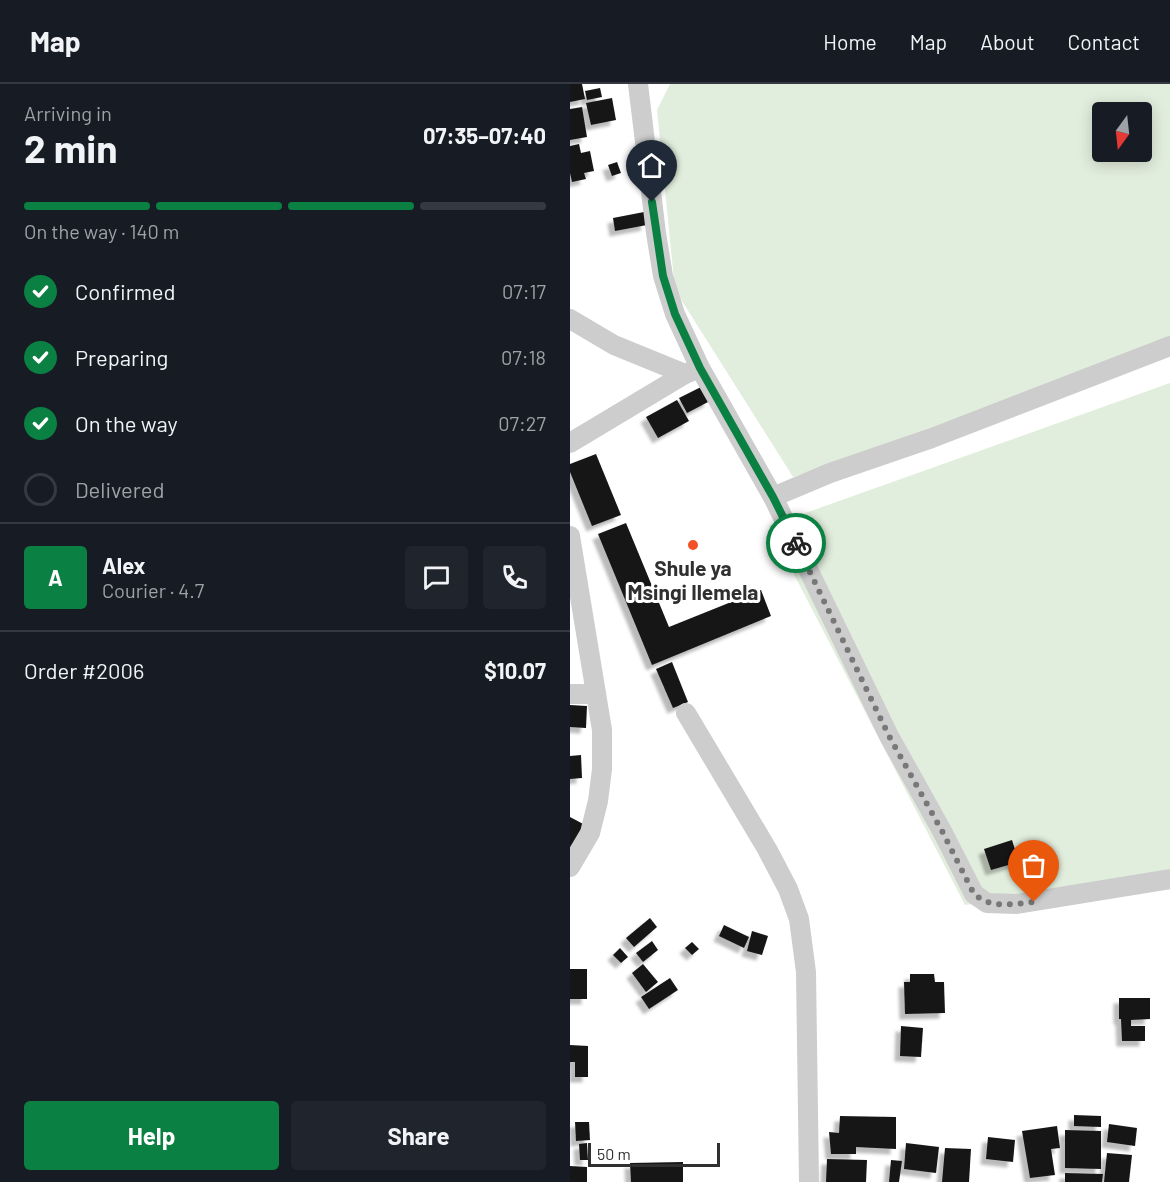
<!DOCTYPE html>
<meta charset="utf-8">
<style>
:root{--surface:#171b24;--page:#20242c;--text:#f1f3f6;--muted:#9ea1a6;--line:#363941;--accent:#0b8043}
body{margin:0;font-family:Barlow,sans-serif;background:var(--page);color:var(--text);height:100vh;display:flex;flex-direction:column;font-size:22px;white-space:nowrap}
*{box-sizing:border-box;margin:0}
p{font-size:20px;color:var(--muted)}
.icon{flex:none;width:33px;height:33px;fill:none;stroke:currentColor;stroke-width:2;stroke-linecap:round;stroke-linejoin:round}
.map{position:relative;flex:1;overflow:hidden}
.panel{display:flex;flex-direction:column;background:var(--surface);width:570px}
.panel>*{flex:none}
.needle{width:39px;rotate:195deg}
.buttons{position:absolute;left:522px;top:18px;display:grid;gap:12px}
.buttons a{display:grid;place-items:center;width:60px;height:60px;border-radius:6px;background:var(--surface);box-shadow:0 3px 15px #0003;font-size:30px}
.scale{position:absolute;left:18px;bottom:15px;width:132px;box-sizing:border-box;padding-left:6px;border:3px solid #303030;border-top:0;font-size:16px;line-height:21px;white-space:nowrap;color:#303030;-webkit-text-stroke:4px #fff;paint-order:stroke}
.pin{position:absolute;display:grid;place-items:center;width:51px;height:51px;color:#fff;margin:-62px -26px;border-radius:50% 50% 50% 0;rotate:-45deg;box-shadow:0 0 6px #0007}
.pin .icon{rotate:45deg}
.courier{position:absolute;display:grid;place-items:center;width:60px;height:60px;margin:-30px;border:4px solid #0b8043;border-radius:50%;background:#fff;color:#222;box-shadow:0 2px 8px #0007}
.summary em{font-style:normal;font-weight:700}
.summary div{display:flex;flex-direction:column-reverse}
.summary{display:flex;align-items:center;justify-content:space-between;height:102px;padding:0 24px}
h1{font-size:39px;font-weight:700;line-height:45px}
.bar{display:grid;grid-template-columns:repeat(4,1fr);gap:9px 6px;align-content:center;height:72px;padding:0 24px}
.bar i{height:8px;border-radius:4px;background:var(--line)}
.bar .current{background:var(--accent)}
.bar p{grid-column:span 4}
.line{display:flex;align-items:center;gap:15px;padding:0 24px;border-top:2px solid var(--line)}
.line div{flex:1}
.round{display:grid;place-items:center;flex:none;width:63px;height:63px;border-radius:6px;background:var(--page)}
ol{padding:0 24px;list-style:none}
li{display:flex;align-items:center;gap:18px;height:66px}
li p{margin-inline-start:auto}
li .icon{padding:6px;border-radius:50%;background:var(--accent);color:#fff;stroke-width:4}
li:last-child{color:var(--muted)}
li i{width:33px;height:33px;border:3px solid var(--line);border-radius:50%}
.primary-button{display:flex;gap:12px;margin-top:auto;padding:12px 24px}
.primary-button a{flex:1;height:69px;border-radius:6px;background:var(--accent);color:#fff;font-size:24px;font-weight:700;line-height:69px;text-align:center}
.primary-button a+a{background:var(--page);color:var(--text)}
header{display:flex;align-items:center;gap:36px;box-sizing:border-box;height:84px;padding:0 30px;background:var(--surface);border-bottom:2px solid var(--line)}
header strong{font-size:28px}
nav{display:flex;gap:33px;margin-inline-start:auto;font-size:21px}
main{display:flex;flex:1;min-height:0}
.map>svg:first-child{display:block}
.green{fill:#e2eedd;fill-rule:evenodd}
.building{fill:#171717;filter:url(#shadow)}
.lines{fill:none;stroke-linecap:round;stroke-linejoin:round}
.street{stroke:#cdcdcd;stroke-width:20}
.done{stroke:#787878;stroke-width:6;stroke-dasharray:0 10.8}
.route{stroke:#0b8043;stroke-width:8}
.poi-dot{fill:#f25127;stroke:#fff;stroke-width:2}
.labels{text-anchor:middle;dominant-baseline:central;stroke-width:6;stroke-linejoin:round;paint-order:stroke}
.poi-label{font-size:21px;font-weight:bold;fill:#303030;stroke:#fff}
</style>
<header>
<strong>Map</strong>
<nav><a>Home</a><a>Map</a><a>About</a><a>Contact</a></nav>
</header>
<main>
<section class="panel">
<div class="summary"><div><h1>2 min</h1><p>Arriving in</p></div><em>07:35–07:40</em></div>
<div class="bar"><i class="current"></i><i class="current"></i><i class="current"></i><i></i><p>On the way · 140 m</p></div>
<ol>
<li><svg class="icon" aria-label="check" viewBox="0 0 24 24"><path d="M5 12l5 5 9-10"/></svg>Confirmed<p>07:17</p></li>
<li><svg class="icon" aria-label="check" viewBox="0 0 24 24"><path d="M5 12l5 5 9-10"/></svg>Preparing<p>07:18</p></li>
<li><svg class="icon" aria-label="check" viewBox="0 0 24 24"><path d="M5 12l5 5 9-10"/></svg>On the way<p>07:27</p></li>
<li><i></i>Delivered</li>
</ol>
<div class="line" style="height:108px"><b class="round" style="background:var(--accent);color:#fff">A</b><div><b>Alex</b><p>Courier · 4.7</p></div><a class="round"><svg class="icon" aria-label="chat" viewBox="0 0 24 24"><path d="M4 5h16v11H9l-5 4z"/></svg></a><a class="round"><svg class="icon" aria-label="phone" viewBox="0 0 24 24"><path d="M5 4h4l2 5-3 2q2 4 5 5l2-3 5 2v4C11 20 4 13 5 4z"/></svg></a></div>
<div class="line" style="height:78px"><div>Order #2006</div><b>$10.07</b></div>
<div class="primary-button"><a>Help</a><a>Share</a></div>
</section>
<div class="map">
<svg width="600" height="1098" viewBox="0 0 600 1098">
<defs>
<filter id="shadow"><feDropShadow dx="-5.5" dy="5.5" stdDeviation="1.5" flood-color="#0004"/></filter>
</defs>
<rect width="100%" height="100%" fill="#fff"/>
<g class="green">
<path d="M100,0H600V270L223,393L105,206L87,26ZM532,28H572V68H532Z"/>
<path d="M600,299V793L395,821L199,442Z"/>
</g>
<g class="building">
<path d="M0,0H12L15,15L0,18Z"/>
<path d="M30,4L32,13L17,16L15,7Z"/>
<path d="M42,14L46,36L21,41L16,19Z"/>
<path d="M12,23L17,53L0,56V25Z"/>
<path d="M9,60L11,69L20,67L24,87L14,89L16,95L2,98L0,89V62Z"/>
<path d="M47,78L51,89L42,92L38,81Z"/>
<path d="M74,128L77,141L45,147L43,134Z"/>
<path d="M133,302L140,317L117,329L109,314Z"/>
<path d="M107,316L119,337L88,354L76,333Z"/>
<path d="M26,370L51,431L22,442L0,388V380Z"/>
<path d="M56,439L99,543L191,506L201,532L82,581L28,450Z"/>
<path d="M102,578L118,618L103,624L86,585Z"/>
<path d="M0,621L17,622L16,644L0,643Z"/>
<path d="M11,671L12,694L0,695V672Z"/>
<path d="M0,733L15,741L0,768Z"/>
<path d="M442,756L449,778L421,786L414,765Z"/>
<path d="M80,834L87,843L64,863L56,854Z"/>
<path d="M154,841L179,853L174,864L149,852Z"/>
<path d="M182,847L198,852L192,871L177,867Z"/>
<path d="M82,857L88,866L73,878L66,869Z"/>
<path d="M122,858L129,865L122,871L115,864Z"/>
<path d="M50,864L58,873L51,879L43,871Z"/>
<path d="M73,880L88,898L76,908L62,889Z"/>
<rect x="0" y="885" width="17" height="30"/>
<path d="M340,890H364L365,898H374L375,929L335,930L334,898H340Z"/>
<path d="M100,894L108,906L79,925L71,913Z"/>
<path d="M549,914H580V935L561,936V942H575V957H552L551,935H549Z"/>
<path d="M331,942L353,944L351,973L330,972Z"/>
<path d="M0,961L18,962V993H5V978H0Z"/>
<path d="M504,1031L531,1032V1043L504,1042Z"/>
<path d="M270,1032L326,1033V1065L286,1063V1070H261L259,1048L269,1049Z"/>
<path d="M5,1038H19L20,1056L6,1057Z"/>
<path d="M539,1040L567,1044L565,1062L537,1058Z"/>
<path d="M487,1042L490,1064L481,1065L485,1091L460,1094L452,1047Z"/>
<path d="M495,1046L531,1047V1085L495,1084Z"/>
<path d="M418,1053L445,1056L443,1078L416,1075Z"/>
<path d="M17,1059L18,1076H10L9,1060Z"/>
<path d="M336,1059L369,1063L366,1089L334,1085Z"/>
<path d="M375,1064L401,1065L399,1098H372Z"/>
<path d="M537,1069L562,1071L559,1098H534Z"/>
<path d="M257,1075L297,1076L296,1098H256Z"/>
<path d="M321,1076L332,1077L329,1098H319Z"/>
<path d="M113,1078V1098H61L60,1079Z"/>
<path d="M0,1082L17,1083V1098H0Z"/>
<path d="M495,1089L533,1090L532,1098H495Z"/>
</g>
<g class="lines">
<g class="street">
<path d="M68,0L86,149L93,192L105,230L130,284L203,413L319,652L372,747L404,810L417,819L447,820L600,795"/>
<path d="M0,235L44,261L115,290"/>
<path d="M0,359L115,290L130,284"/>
<path d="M203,413L260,389L362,354L600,262"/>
<path d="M0,452L32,646V685L28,717L20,749L0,783"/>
<path d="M0,610H26"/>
<path d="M116,629L197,765L218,805L229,835L236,888L239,1098"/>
</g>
</g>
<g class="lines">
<path class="done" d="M226,459L319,652L372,747L404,810C421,825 443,820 464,818"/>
<path class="route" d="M82,118L93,192L105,230L130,284L203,413L226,459"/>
</g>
<circle class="poi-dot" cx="123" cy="461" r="6"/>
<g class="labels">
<g class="poi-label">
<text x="123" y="483">Shule ya<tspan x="123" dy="24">Msingi Ilemela</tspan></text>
</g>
</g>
</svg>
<div class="buttons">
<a><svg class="needle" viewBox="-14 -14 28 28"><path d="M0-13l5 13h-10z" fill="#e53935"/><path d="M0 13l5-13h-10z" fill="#9ea1a6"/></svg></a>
</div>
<div class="scale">50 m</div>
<div class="pin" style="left:464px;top:818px;background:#ea580c"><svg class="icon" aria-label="bag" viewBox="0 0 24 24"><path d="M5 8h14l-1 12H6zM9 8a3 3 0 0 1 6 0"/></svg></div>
<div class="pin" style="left:82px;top:118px;background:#1f2937"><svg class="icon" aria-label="home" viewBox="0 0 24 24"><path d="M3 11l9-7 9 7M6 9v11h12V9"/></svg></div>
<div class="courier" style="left:226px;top:459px"><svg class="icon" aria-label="bike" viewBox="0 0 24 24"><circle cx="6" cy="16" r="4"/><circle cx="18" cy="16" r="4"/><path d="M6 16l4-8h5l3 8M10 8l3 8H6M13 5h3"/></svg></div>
</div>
</main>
